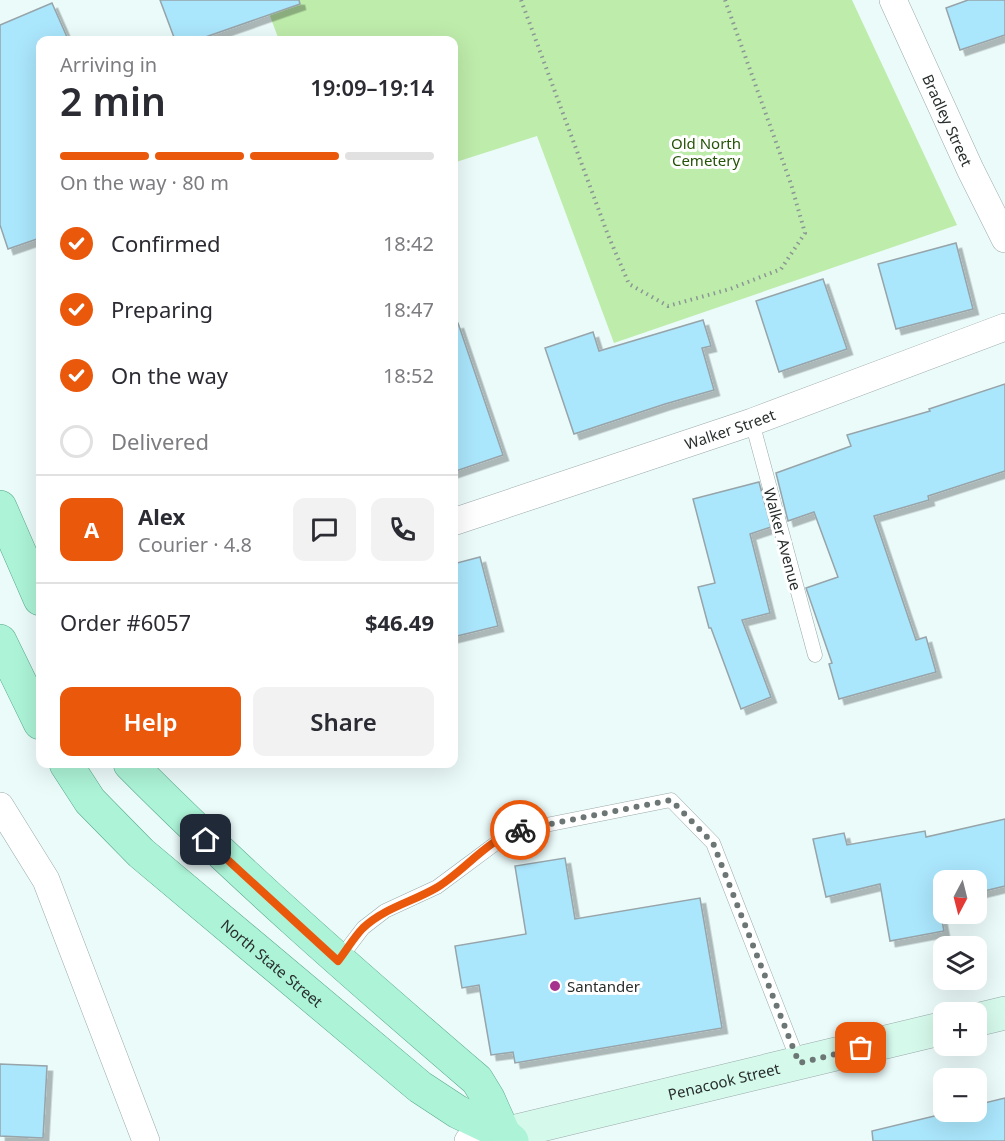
<!DOCTYPE html>
<meta charset="utf-8">
<style>
:root{--surface:#fff;--page:#f2f2f3;--text:#2b2b33;--muted:#7c7c81;--line:#e1e1e2;--accent:#ea580c}
body{margin:0;font-family:"Noto Sans",sans-serif;background:var(--page);color:var(--text);height:100vh;display:flex;flex-direction:column;font-size:22px;white-space:nowrap}
*{box-sizing:border-box;margin:0}
p{font-size:20px;color:var(--muted)}
.icon{flex:none;width:33px;height:33px;fill:none;stroke:currentColor;stroke-width:2;stroke-linecap:round;stroke-linejoin:round}
.map{position:relative;flex:1;overflow:hidden}
.details{position:absolute;left:36px;top:36px;width:422px;height:732px;display:flex;flex-direction:column;background:var(--surface);border-radius:12px;box-shadow:0 6px 24px #0002}
.details>*{flex:none}
.needle{width:39px;rotate:187deg}
.fabs{position:absolute;left:933px;top:870px;display:grid;gap:12px}
.fabs a{display:grid;place-items:center;width:54px;height:54px;border-radius:12px;background:var(--surface);box-shadow:0 6px 24px #0002;font-size:30px}
.pin{position:absolute;display:grid;place-items:center;width:51px;height:51px;color:#fff;margin:-26px;border-radius:12px;box-shadow:0 3px 9px #0006}
.courier{position:absolute;display:grid;place-items:center;width:60px;height:60px;margin:-30px;border:4px solid #ea580c;border-radius:50%;background:#fff;color:#222;box-shadow:0 2px 8px #0007}
.summary em{font-style:normal;font-weight:600}
.summary div{display:flex;flex-direction:column-reverse}
.summary{display:flex;align-items:center;justify-content:space-between;height:102px;padding:0 24px}
h1{font-size:39px;font-weight:600;line-height:45px}
.bar{display:grid;grid-template-columns:repeat(4,1fr);gap:9px 6px;align-content:center;height:72px;padding:0 24px}
.bar i{height:8px;border-radius:4px;background:var(--line)}
.bar .current{background:var(--accent)}
.bar p{grid-column:span 4}
.line{display:flex;align-items:center;gap:15px;padding:0 24px;border-top:2px solid var(--line)}
.line div{flex:1}
.round{display:grid;place-items:center;flex:none;width:63px;height:63px;border-radius:12px;background:var(--page)}
ol{padding:0 24px;list-style:none}
li{display:flex;align-items:center;gap:18px;height:66px}
li p{margin-inline-start:auto}
li .icon{padding:6px;border-radius:50%;background:var(--accent);color:#fff;stroke-width:4}
li:last-child{color:var(--muted)}
li i{width:33px;height:33px;border:3px solid var(--line);border-radius:50%}
.button{display:flex;gap:12px;margin-top:auto;padding:12px 24px}
.button a{flex:1;height:69px;border-radius:12px;background:var(--accent);color:#fff;font-size:24px;font-weight:600;line-height:69px;text-align:center}
.button a+a{background:var(--page);color:var(--text)}
.map>svg:first-child{display:block}
.green{fill:#beecab}
.building{fill:#aae6fc;stroke:#97a4a9;stroke-width:1.5;filter:url(#shadow)}
.lines{fill:none;stroke-linecap:round;stroke-linejoin:round}
.lane-casing{stroke:#9aa9a9;stroke-width:15}
.street-casing{stroke:#9aa9a9;stroke-width:28}
.secondary-casing{stroke:#9aa9a9;stroke-width:34}
.primary-casing{stroke:#59a98a;stroke-width:34}
.path{stroke:#8b9695;stroke-width:4;stroke-dasharray:1.5 4.5;stroke-linecap:butt}
.lane{stroke:#fff;stroke-width:14}
.street{stroke:#fff;stroke-width:27}
.secondary{stroke:#d5f9eb;stroke-width:33}
.primary{stroke:#acf3d7;stroke-width:33}
.done{stroke:#6c7675;stroke-width:6;stroke-dasharray:0 10.8}
.route{stroke:#ea580c;stroke-width:8}
.poi-dot{fill:#a5328c;stroke:#fff;stroke-width:2}
.labels{text-anchor:middle;dominant-baseline:central;stroke-width:6;stroke-linejoin:round;paint-order:stroke}
.street-label{font-size:15px;fill:#282e2d;stroke:#fff}
.park-label{font-size:15px;fill:#255307;stroke:#fff}
.poi-label{font-size:15px;fill:#282e2d;stroke:#fff;text-anchor:start}
</style>
<div class="map">
<svg width="1005" height="1141" viewBox="0 0 1005 1141">
<defs>
<filter id="shadow"><feDropShadow dx="5.5" dy="5.5" stdDeviation="0" flood-color="#0004"/></filter>
</defs>
<rect width="100%" height="100%" fill="#ebfbfa"/>
<path class="green" d="M264,0H852L957,225L614,343L537,136L453,163V40H279Z"/>
<g class="building">
<path d="M160,0H299L300,4L197,40H175Z"/>
<path d="M968,0H1005V35L960,50L946,8Z"/>
<path d="M52,3L67,37L60,40H40V238L8,249L0,225V25Z"/>
<path d="M956,243L973,309L896,329L878,264Z"/>
<path d="M823,279L847,349L779,372L756,301Z"/>
<path d="M703,320L711,346L702,348L714,390L665,404L574,434L545,348L593,332L599,351Z"/>
<path d="M458,323L503,455L453,472V324Z"/>
<path d="M1005,384V471L928,496L929,500L874,516L916,640L926,637L936,672L839,699L829,664L832,663L806,588L838,577L814,512L788,521L776,473L851,446L847,435L930,411L929,409Z"/>
<path d="M759,482L771,527L750,534L770,613L742,620L771,697L741,709L711,628H709L698,587L715,583L693,499Z"/>
<path d="M480,557L498,626L453,637V564Z"/>
<path d="M1005,819V886L976,893V880H944V900L938,901L944,931L890,941L880,884L826,897L813,839L844,833L847,845L925,831L926,837Z"/>
<path d="M565,858L575,919L700,898L722,1028L515,1063L513,1052L491,1055L479,985L462,988L455,946L526,934L515,866Z"/>
<path d="M0,1064L47,1066L43,1138L0,1136Z"/>
<path d="M1005,1098V1141H873L872,1131L951,1112H976V1105Z"/>
</g>
<g class="lines">
<g class="lane-casing">
<g id="lane">
<path d="M752,422L815,655"/>
<path d="M338,961L363,928L385,911L437,887L511,832L671,800L713,843L799,1063"/>
</g>
</g>
<g class="street-casing">
<g id="street">
<path id="s1" d="M893,0L970,169L1005,239"/>
<path id="s2" d="M453,522L752,422L1005,327"/>
<path d="M0,806L46,880L146,1141"/>
<path d="M468,1141L504,1134"/>
</g>
</g>
<g class="secondary-casing">
<g id="secondary">
<path d="M976,1020L1005,1013"/>
<path id="s3" d="M504,1134L944,1028"/>
</g>
</g>
<g class="primary-casing">
<g id="primary">
<path d="M0,507L40,599"/>
<path d="M0,641L40,723"/>
<path id="s4" d="M66,764L90,801L141,853L420,1087L458,1112L504,1134L512,1141"/>
<path d="M130,764C240,875 358,978 477,1080L488,1098L504,1134"/>
</g>
</g>
<path class="path" d="M521,0L608,235L629,284L668,306L730,289L781,269L805,233L791,184L725,0"/>
<use href="#lane" class="lane"/>
<use href="#street" class="street"/>
<use href="#secondary" class="secondary"/>
<use href="#primary" class="primary"/>
</g>
<g class="lines">
<path class="done" d="M520,830L671,800L713,843L799,1063L861,1048"/>
<path class="route" d="M206,840L338,961C346,951 354,937 363,928C384,908 412,902 436,888C462,873 491,836 520,830"/>
</g>
<circle class="poi-dot" cx="555" cy="986" r="6"/>
<g class="labels">
<g class="street-label">
<text stroke="none"><textPath href="#s1" startOffset="132">Bradley Street</textPath></text>
<text stroke="none"><textPath href="#s2" startOffset="292">Walker Street</textPath></text>
<text transform="translate(783 539) rotate(75)">Walker Avenue</text>
<text stroke="none"><textPath href="#s4" startOffset="288">North State Street</textPath></text>
<text stroke="none"><textPath href="#s3" startOffset="226">Penacook Street</textPath></text>
</g>
<g class="park-label">
<text x="706" y="143">Old North<tspan x="706" dy="17">Cemetery</tspan></text>
</g>
<g class="poi-label">
<text x="567" y="986">Santander</text>
</g>
</g>
</svg>
<div class="fabs">
<a><svg class="needle" viewBox="-14 -14 28 28"><path d="M0-13l5 13h-10z" fill="#e53935"/><path d="M0 13l5-13h-10z" fill="#7c7c81"/></svg></a>
<a><svg class="icon" aria-label="layers" viewBox="0 0 24 24"><path d="M12 4l9 5-9 5-9-5zM3 14l9 5 9-5"/></svg></a>
<a>+</a>
<a>−</a>
</div>
<div class="pin" style="left:861px;top:1048px;background:#ea580c"><svg class="icon" aria-label="bag" viewBox="0 0 24 24"><path d="M5 8h14l-1 12H6zM9 8a3 3 0 0 1 6 0"/></svg></div>
<div class="pin" style="left:206px;top:840px;background:#1f2937"><svg class="icon" aria-label="home" viewBox="0 0 24 24"><path d="M3 11l9-7 9 7M6 9v11h12V9"/></svg></div>
<div class="courier" style="left:520px;top:830px"><svg class="icon" aria-label="bike" viewBox="0 0 24 24"><circle cx="6" cy="16" r="4"/><circle cx="18" cy="16" r="4"/><path d="M6 16l4-8h5l3 8M10 8l3 8H6M13 5h3"/></svg></div>
<section class="details">
<div class="summary"><div><h1>2 min</h1><p>Arriving in</p></div><em>19:09–19:14</em></div>
<div class="bar"><i class="current"></i><i class="current"></i><i class="current"></i><i></i><p>On the way · 80 m</p></div>
<ol>
<li><svg class="icon" aria-label="check" viewBox="0 0 24 24"><path d="M5 12l5 5 9-10"/></svg>Confirmed<p>18:42</p></li>
<li><svg class="icon" aria-label="check" viewBox="0 0 24 24"><path d="M5 12l5 5 9-10"/></svg>Preparing<p>18:47</p></li>
<li><svg class="icon" aria-label="check" viewBox="0 0 24 24"><path d="M5 12l5 5 9-10"/></svg>On the way<p>18:52</p></li>
<li><i></i>Delivered</li>
</ol>
<div class="line" style="height:108px"><b class="round" style="background:var(--accent);color:#fff">A</b><div><b>Alex</b><p>Courier · 4.8</p></div><a class="round"><svg class="icon" aria-label="chat" viewBox="0 0 24 24"><path d="M4 5h16v11H9l-5 4z"/></svg></a><a class="round"><svg class="icon" aria-label="phone" viewBox="0 0 24 24"><path d="M5 4h4l2 5-3 2q2 4 5 5l2-3 5 2v4C11 20 4 13 5 4z"/></svg></a></div>
<div class="line" style="height:78px"><div>Order #6057</div><b>$46.49</b></div>
<div class="button"><a>Help</a><a>Share</a></div>
</section>
</div>
